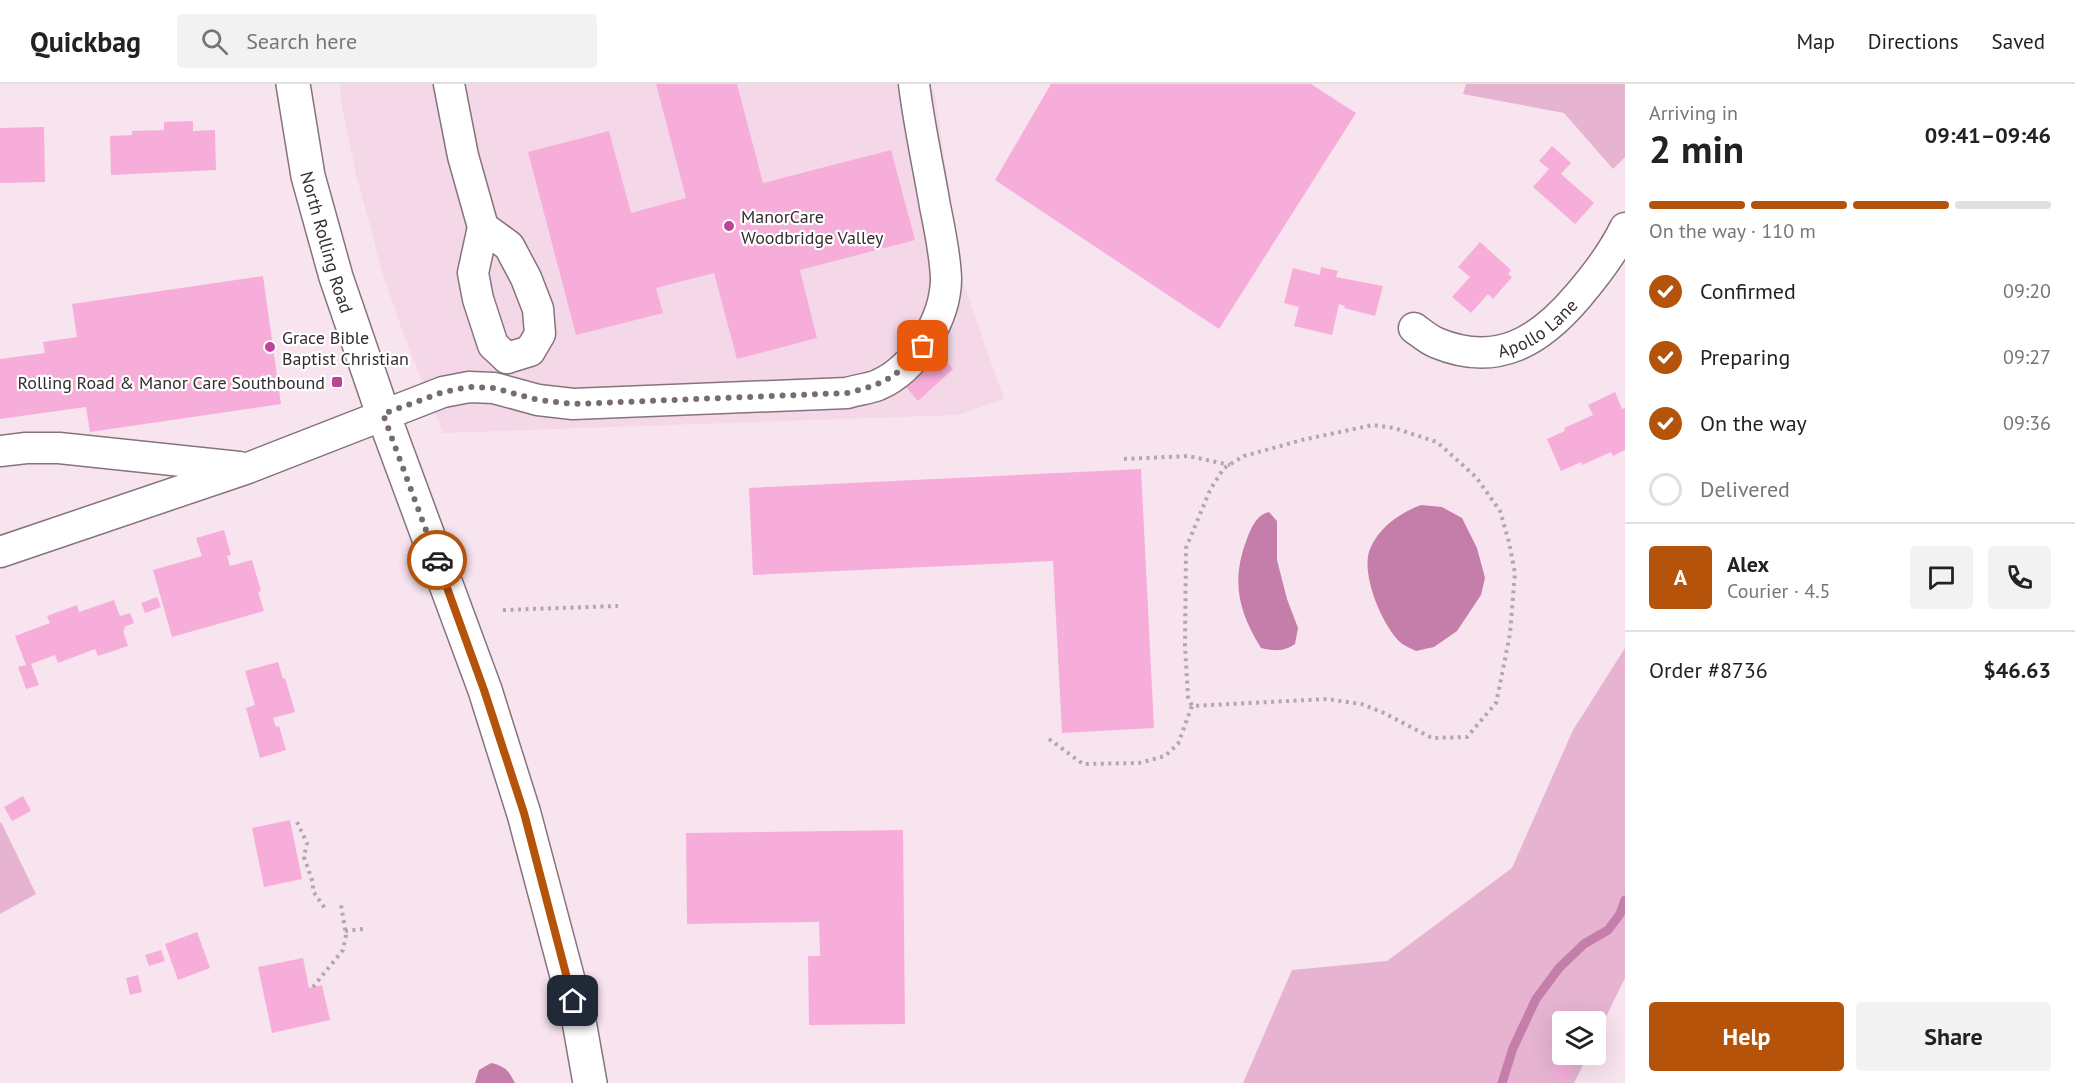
<!DOCTYPE html>
<meta charset="utf-8">
<style>
:root{--surface:#fff;--page:#f2f2f2;--text:#222;--muted:#767676;--line:#e0e0e0;--accent:#b45309}
body{margin:0;font-family:"PT Sans",sans-serif;background:var(--page);color:var(--text);height:100vh;display:flex;flex-direction:column;font-size:22px;white-space:nowrap}
*{box-sizing:border-box;margin:0}
p{font-size:20px;color:var(--muted)}
.icon{flex:none;width:33px;height:33px;fill:none;stroke:currentColor;stroke-width:2;stroke-linecap:round;stroke-linejoin:round}
.map{position:relative;flex:1;overflow:hidden}
.side{display:flex;flex-direction:column;background:var(--surface);width:450px}
.side>*{flex:none}
.tools{position:absolute;left:1552px;top:927px;display:grid;gap:12px}
.tools a{display:grid;place-items:center;width:54px;height:54px;border-radius:6px;background:var(--surface);box-shadow:0 6px 24px #0002;font-size:30px}
.pin{position:absolute;display:grid;place-items:center;width:51px;height:51px;color:#fff;margin:-26px;border-radius:12px;box-shadow:0 3px 9px #0006}
.courier{position:absolute;display:grid;place-items:center;width:60px;height:60px;margin:-30px;border:4px solid #b45309;border-radius:50%;background:#fff;color:#222;box-shadow:0 2px 8px #0007}
.summary em{font-style:normal;font-weight:600}
.summary div{display:flex;flex-direction:column-reverse}
.summary{display:flex;align-items:center;justify-content:space-between;height:102px;padding:0 24px}
h1{font-size:39px;font-weight:600;line-height:45px}
.bar{display:grid;grid-template-columns:repeat(4,1fr);gap:9px 6px;align-content:center;height:72px;padding:0 24px}
.bar i{height:8px;border-radius:4px;background:var(--line)}
.bar .selected{background:var(--accent)}
.bar p{grid-column:span 4}
.line{display:flex;align-items:center;gap:15px;padding:0 24px;border-top:2px solid var(--line)}
.line div{flex:1}
.round{display:grid;place-items:center;flex:none;width:63px;height:63px;border-radius:6px;background:var(--page)}
ol{padding:0 24px;list-style:none}
li{display:flex;align-items:center;gap:18px;height:66px}
li p{margin-inline-start:auto}
li .icon{padding:6px;border-radius:50%;background:var(--accent);color:#fff;stroke-width:4}
li:last-child{color:var(--muted)}
li i{width:33px;height:33px;border:3px solid var(--line);border-radius:50%}
.primary-button{display:flex;gap:12px;margin-top:auto;padding:12px 24px}
.primary-button a{flex:1;height:69px;border-radius:6px;background:var(--accent);color:#fff;font-size:24px;font-weight:600;line-height:69px;text-align:center}
.primary-button a+a{background:var(--page);color:var(--text)}
header{display:flex;align-items:center;gap:36px;box-sizing:border-box;height:84px;padding:0 30px;background:var(--surface);border-bottom:2px solid var(--line)}
header strong{font-size:28px}
nav{display:flex;gap:33px;margin-inline-start:auto;font-size:21px}
.search{width:420px;height:54px;background:var(--page);display:flex;align-items:center;gap:15px;box-sizing:border-box;padding:0 21px;border-radius:6px;color:var(--muted);font-size:22px}
main{display:flex;flex:1;min-height:0}
.map>svg:first-child{display:block}
.built{fill:#f4d8e8}
.green{fill:#e6b4d1}
.water{fill:#c57ea9}
.lines{fill:none;stroke-linecap:round;stroke-linejoin:round}
.stream{stroke:#c57ea9;stroke-width:9}
.building{fill:#f7adda}
.minor-casing{stroke:#85737d;stroke-width:33}
.major-casing{stroke:#85737d;stroke-width:36}
.path{stroke:#b5a5ae;stroke-width:4;stroke-dasharray:3 4.5;stroke-linecap:butt}
.minor{stroke:#fff;stroke-width:30}
.major{stroke:#fff;stroke-width:33}
.done{stroke:#786c73;stroke-width:6;stroke-dasharray:0 10.8}
.route{stroke:#b45309;stroke-width:8}
.poi-dot{fill:#be4496;stroke:#fff;stroke-width:2}
.labels{text-anchor:middle;dominant-baseline:central;stroke-width:4.5;stroke-linejoin:round;paint-order:stroke}
.poi-label{font-size:18px;fill:#332c30;stroke:#fff;text-anchor:start}
.street-label{font-size:18px;fill:#332c30;stroke:#fff}
</style>
<header>
<strong>Quickbag</strong>
<div class="search"><svg class="icon" aria-label="search" viewBox="0 0 24 24"><circle cx="10" cy="10" r="6"/><path d="M15 15l6 6"/></svg>Search here</div>
<nav><a>Map</a><a>Directions</a><a>Saved</a></nav>
</header>
<main>
<div class="map">
<svg width="1625" height="999" viewBox="0 0 1625 999">
<rect width="100%" height="100%" fill="#f8e4ef"/>
<path class="built" d="M340,0H897L898,10L934,5L963,198L1004,315L958,331L443,349L404,252L382,187L356,90L341,17Z"/>
<g class="green">
<path d="M1466,0H1625V73L1613,85L1564,29L1463,10Z"/>
<path d="M1625,564V894L1596,953V938H1563V970L1588,971L1574,999H1243L1292,886L1387,877L1512,784L1573,646Z"/>
<path d="M1,738L36,810L0,830V739Z"/>
</g>
<g class="water">
<path d="M1421,421L1442,423L1462,434L1477,464L1485,494L1481,511L1457,547L1434,563L1416,567C1411,564 1404,562 1400,558C1382,541 1360,489 1370,465C1379,443 1400,429 1421,421Z"/>
<path d="M1269,428L1277,437V476L1287,515L1298,544L1295,560C1283,568 1274,567 1261,564C1237,525 1231,495 1248,452C1252,442 1258,430 1269,428Z"/>
<path d="M491,979C505,982 509,987 515,999H475L479,986Z"/>
</g>
<g class="lines">
<path class="stream" d="M1502,999L1513,964L1536,915L1559,884L1584,860L1608,846L1620,830L1625,816"/>
</g>
<g class="building">
<path d="M656,0H737L763,99L891,66L915,156L800,186L817,254L737,275L714,189L656,204L663,229L576,251L528,68L609,47L631,129L686,114Z"/>
<path d="M1051,0H1311L1356,29L1219,245L995,96Z"/>
<path d="M193,37V47L215,46L216,86L111,91L110,52L132,51V47L164,46V38Z"/>
<path d="M44,43L45,98L0,99V44Z"/>
<path d="M1552,62L1571,79L1561,90L1594,119L1575,140L1533,103L1549,85L1539,77Z"/>
<path d="M1480,158L1511,186L1508,190L1512,193L1493,215L1488,210L1471,229L1452,213L1470,193L1458,183Z"/>
<path d="M1321,183L1338,187L1336,193L1383,202L1375,232L1344,224L1345,222L1339,220L1332,251L1294,242L1299,223L1284,219L1293,184L1320,191Z"/>
<path d="M263,192L281,320L90,348L86,323L0,335V275L45,269L43,258L77,253L72,220Z"/>
<path d="M941,272L953,285L918,317L906,303Z"/>
<path d="M1615,308L1622,325L1625,324V366L1613,372L1611,368L1582,381L1581,378L1561,387L1547,355L1565,347L1564,344L1593,331L1588,321Z"/>
<path d="M1141,385L1154,644L1062,649L1053,477L753,491L749,404Z"/>
<path d="M224,446L231,471L227,472L230,482L252,476L261,507L258,508L264,527L172,553L153,486L202,472L196,454Z"/>
<path d="M157,513L161,523L145,529L141,519Z"/>
<path d="M114,516L120,532L130,529L134,539L124,543L125,546L123,547L128,562L98,572L95,565L58,579L55,571L31,580L39,601L26,605L18,583L26,581L15,552L50,539L47,532L77,521L79,528Z"/>
<path d="M278,578L283,595L285,594L295,628L273,634L276,643L279,642L286,666L260,674L246,624L255,621L245,587Z"/>
<path d="M23,712L31,727L12,737L4,723Z"/>
<path d="M290,736L302,795L264,803L252,744Z"/>
<path d="M903,746L905,940L809,941L808,872H820L819,838L687,840L686,749Z"/>
<path d="M197,848L210,884L178,896L165,860Z"/>
<path d="M161,866L165,877L149,882L145,871Z"/>
<path d="M303,874L309,904L322,901L330,936L272,949L258,883Z"/>
<path d="M138,891L142,908L130,911L126,894Z"/>
<path d="M1559,977L1572,984L1564,998L1552,991Z"/>
</g>
<g class="lines">
<g class="minor-casing">
<g id="minor">
<path d="M449,0L463,72L483,143L473,189L478,215L493,261L507,274"/>
<path d="M483,143L509,162L526,194L538,225L540,250L530,267L507,274"/>
<path id="s1" d="M1414,244C1421,249 1429,256 1437,259C1497,284 1540,257 1578,212C1596,191 1613,169 1625,144"/>
<path d="M0,367L26,364H59L239,383"/>
<path d="M0,468L248,384L443,308L469,303L494,304L538,316L573,320L847,309C856,306 868,305 878,301C915,285 946,235 946,194C945,170 940,146 935,122C928,81 919,41 914,0"/>
</g>
</g>
<g class="major-casing">
<g id="major">
<path id="s2" d="M293,0L308,92L336,193L383,330L485,606L524,730L579,937L590,999"/>
</g>
</g>
<g class="path">
<path d="M1124,375L1188,372L1230,381"/>
<path d="M503,526L618,522"/>
<path d="M1049,655L1083,680L1139,679L1165,672L1178,660L1192,622L1327,615L1361,620L1382,628L1432,654L1467,653L1496,619L1500,600L1510,550L1515,489L1509,458L1500,427L1476,393L1437,358L1394,344L1373,341L1302,356L1244,372L1224,384L1210,406L1186,464L1185,562L1188,613L1192,622"/>
<path d="M297,738L307,759L304,773L313,799V807L326,826"/>
<path d="M345,847L363,845"/>
<path d="M313,903L343,866L346,851L341,821"/>
</g>
<use href="#minor" class="minor"/>
<use href="#major" class="major"/>
</g>
<g class="lines">
<path class="done" d="M437,476L383,330L443,308L469,303L494,304L538,316L573,320L847,309C887,299 896,294 923,262"/>
<path class="route" d="M437,476L484,606L524,729L573,917"/>
</g>
<g class="poi-dot">
<circle cx="729" cy="142" r="6"/>
<circle cx="270" cy="263" r="6"/>
<rect x="331" y="292" width="12" height="12" rx="3"/>
</g>
<g class="labels">
<g class="poi-label">
<text x="741" y="132">ManorCare<tspan x="741" dy="21">Woodbridge Valley</tspan></text>
<text x="282" y="253">Grace Bible<tspan x="282" dy="21">Baptist Christian</tspan></text>
<text x="325" y="298" text-anchor="end">Rolling Road &amp; Manor Care Southbound</text>
</g>
<g class="street-label">
<text stroke="none"><textPath href="#s2" startOffset="162">North Rolling Road</textPath></text>
<text stroke="none"><textPath href="#s1" startOffset="136">Apollo Lane</textPath></text>
</g>
</g>
</svg>
<div class="tools">
<a><svg class="icon" aria-label="layers" viewBox="0 0 24 24"><path d="M12 4l9 5-9 5-9-5zM3 14l9 5 9-5"/></svg></a>
</div>
<div class="pin" style="left:923px;top:262px;background:#ea580c"><svg class="icon" aria-label="bag" viewBox="0 0 24 24"><path d="M5 8h14l-1 12H6zM9 8a3 3 0 0 1 6 0"/></svg></div>
<div class="pin" style="left:573px;top:917px;background:#1f2937"><svg class="icon" aria-label="home" viewBox="0 0 24 24"><path d="M3 11l9-7 9 7M6 9v11h12V9"/></svg></div>
<div class="courier" style="left:437px;top:476px"><svg class="icon" aria-label="car" viewBox="0 0 24 24"><path d="M5 17H2v-5l4-1 3-4h7l3 4 3 1v5h-3M9 17h6M6 11h13"/><circle cx="7" cy="17" r="2"/><circle cx="17" cy="17" r="2"/></svg></div>
</div>
<section class="side">
<div class="summary"><div><h1>2 min</h1><p>Arriving in</p></div><em>09:41–09:46</em></div>
<div class="bar"><i class="selected"></i><i class="selected"></i><i class="selected"></i><i></i><p>On the way · 110 m</p></div>
<ol>
<li><svg class="icon" aria-label="check" viewBox="0 0 24 24"><path d="M5 12l5 5 9-10"/></svg>Confirmed<p>09:20</p></li>
<li><svg class="icon" aria-label="check" viewBox="0 0 24 24"><path d="M5 12l5 5 9-10"/></svg>Preparing<p>09:27</p></li>
<li><svg class="icon" aria-label="check" viewBox="0 0 24 24"><path d="M5 12l5 5 9-10"/></svg>On the way<p>09:36</p></li>
<li><i></i>Delivered</li>
</ol>
<div class="line" style="height:108px"><b class="round" style="background:var(--accent);color:#fff">A</b><div><b>Alex</b><p>Courier · 4.5</p></div><a class="round"><svg class="icon" aria-label="chat" viewBox="0 0 24 24"><path d="M4 5h16v11H9l-5 4z"/></svg></a><a class="round"><svg class="icon" aria-label="phone" viewBox="0 0 24 24"><path d="M5 4h4l2 5-3 2q2 4 5 5l2-3 5 2v4C11 20 4 13 5 4z"/></svg></a></div>
<div class="line" style="height:78px"><div>Order #8736</div><b>$46.63</b></div>
<div class="primary-button"><a>Help</a><a>Share</a></div>
</section>
</main>
